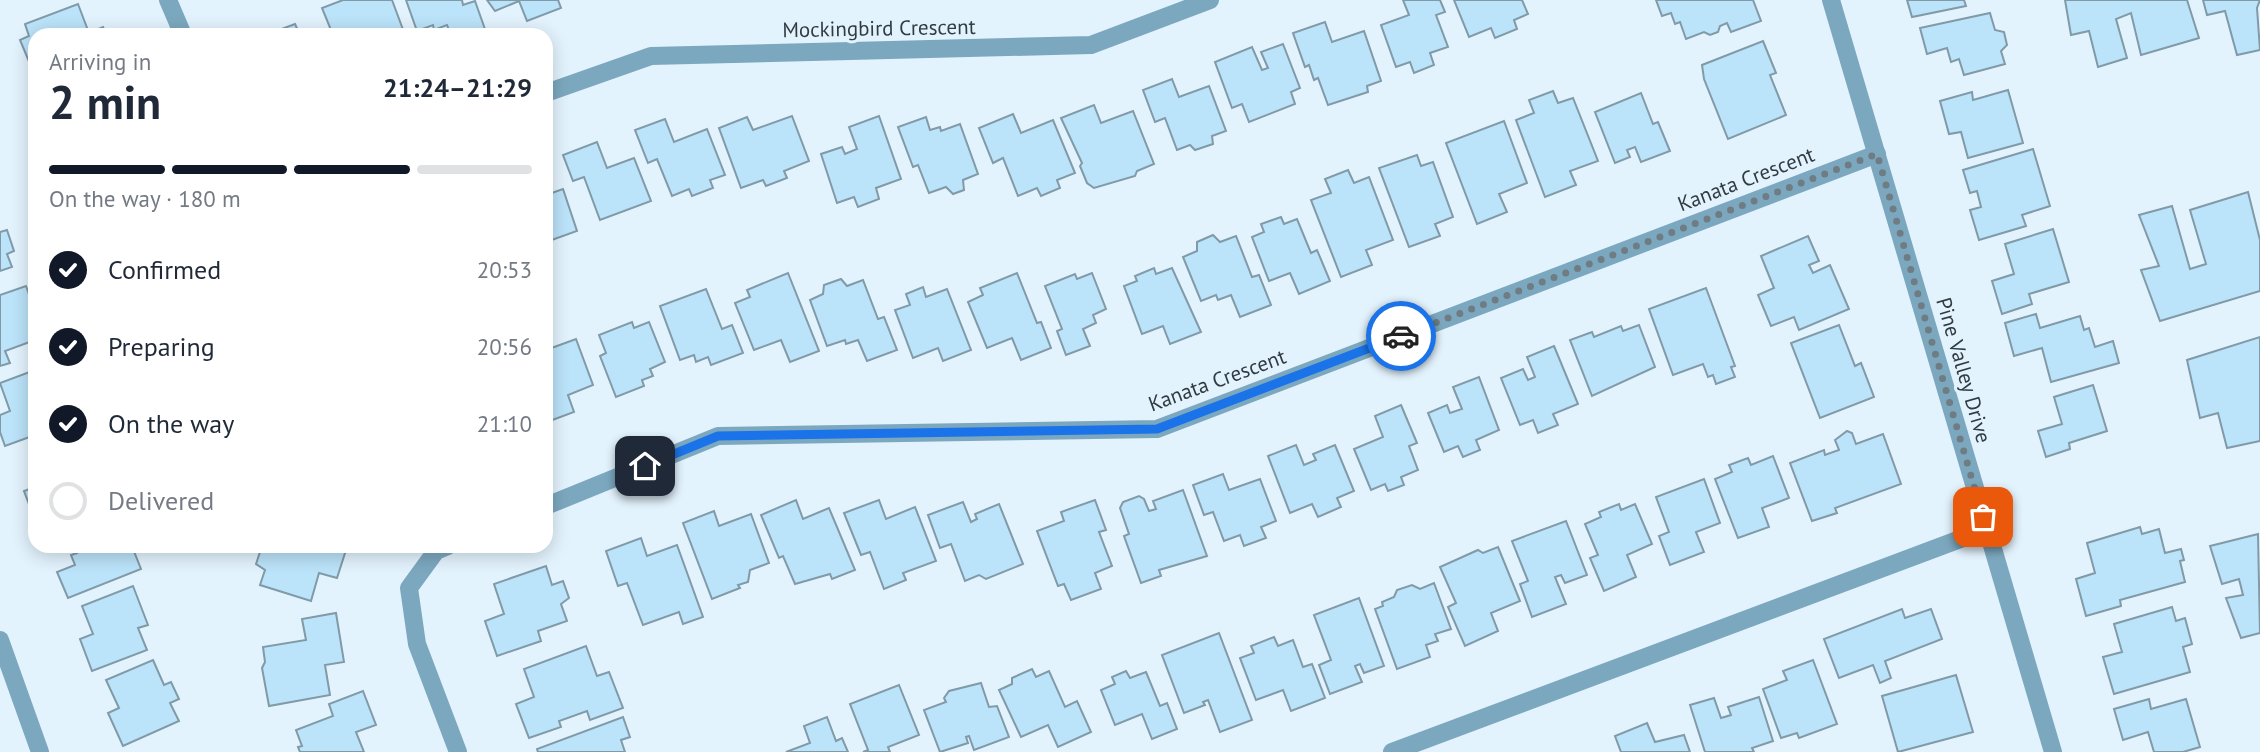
<!DOCTYPE html>
<meta charset="utf-8">
<style>
:root{--surface:#fff;--page:#f2f2f3;--text:#1f2937;--muted:#747a83;--line:#e0e1e3;--accent:#111827}
body{margin:0;font-family:"PT Sans",sans-serif;background:var(--page);color:var(--text);height:100vh;display:flex;flex-direction:column;font-size:26px;white-space:nowrap}
*{box-sizing:border-box;margin:0}
p{font-size:23px;color:var(--muted)}
.icon{flex:none;width:38px;height:38px;fill:none;stroke:currentColor;stroke-width:2;stroke-linecap:round;stroke-linejoin:round}
.map{position:relative;flex:1;overflow:hidden}
.drawer{position:absolute;left:28px;top:28px;width:525px;height:525px;display:flex;flex-direction:column;background:var(--surface);border-radius:21px;box-shadow:0 4px 18px #0003}
.drawer>*{flex:none}
.pin{position:absolute;display:grid;place-items:center;width:60px;height:60px;color:#fff;margin:-30px;border-radius:14px;box-shadow:0 4px 10px #0006}
.courier{position:absolute;display:grid;place-items:center;width:70px;height:70px;margin:-35px;border:5px solid #1a73e8;border-radius:50%;background:#fff;color:#222;box-shadow:0 2px 9px #0007}
.headline em{font-style:normal;font-weight:700}
.headline div{display:flex;flex-direction:column-reverse}
.headline{display:flex;align-items:center;justify-content:space-between;height:119px;padding:0 21px}
h1{font-size:46px;font-weight:700;line-height:52px}
.bar{display:grid;grid-template-columns:repeat(4,1fr);gap:10px 7px;align-content:center;height:84px;padding:0 21px}
.bar i{height:9px;border-radius:5px;background:var(--line)}
.bar .active{background:var(--accent)}
.bar p{grid-column:span 4}
ol{padding:0 21px;list-style:none}
li{display:flex;align-items:center;gap:21px;height:77px}
li p{margin-inline-start:auto}
li .icon{padding:7px;border-radius:50%;background:var(--accent);color:#fff;stroke-width:4}
li:last-child{color:var(--muted)}
li i{width:38px;height:38px;border:4px solid var(--line);border-radius:50%}
.map>svg:first-child{display:block}
.building{fill:#bbe3f9;stroke:#809aa8;stroke-width:2}
.lines{fill:none;stroke-linecap:round;stroke-linejoin:round}
.minor{stroke:#7ca8bf;stroke-width:18}
.tertiary{stroke:#7ca8bf;stroke-width:18}
.done{stroke:#6f7c83;stroke-width:7;stroke-dasharray:0 12.6}
.route{stroke:#1a73e8;stroke-width:9}
.labels{text-anchor:middle;dominant-baseline:central;stroke-width:6;stroke-linejoin:round;paint-order:stroke}
.street-label{font-size:21px;fill:#313c42;stroke:#e3f3fd}
</style>
<div class="map">
<svg width="2260" height="752" viewBox="0 0 2260 752">
<rect width="100%" height="100%" fill="#e3f3fd"/>
<g class="building">
<path d="M343,0H392L405,35H333L322,8Z"/>
<path d="M406,0H462L463,5L475,1L486,32L451,35L447,25L434,30L433,25L417,31Z"/>
<path d="M487,0H558L561,8L527,21L519,1L495,11Z"/>
<path d="M1403,0H1440L1445,12L1436,15L1448,47L1430,53L1434,65L1414,73L1410,62L1396,67L1381,25L1409,15Z"/>
<path d="M1454,0H1522L1528,14L1514,20L1517,29L1495,38L1491,28L1469,37Z"/>
<path d="M1656,0H1753L1761,21L1731,32L1727,23L1720,26L1718,32L1710,35L1704,32L1686,39L1680,22L1675,24L1671,13L1662,16Z"/>
<path d="M1907,0H1964L1966,6L1912,17Z"/>
<path d="M2065,0H2187L2199,38L2141,55L2131,13L2116,19L2127,58L2098,67L2089,31L2071,35Z"/>
<path d="M2203,0H2260L2257,8L2260,50L2237,55L2225,11L2207,15Z"/>
<path d="M78,4L89,33L103,27L107,35H35V62L30,64L20,40L29,36L25,24Z"/>
<path d="M1990,13L1995,30L2004,32L2007,45L2001,51L2005,64L1964,75L1959,59L1951,62L1947,48L1927,54L1920,28Z"/>
<path d="M1325,22L1332,42L1364,31L1381,81L1367,86L1368,92L1328,105L1318,78L1314,80L1309,65L1305,67L1293,33Z"/>
<path d="M295,24L300,35H278L276,31Z"/>
<path d="M1763,41L1776,73L1770,75L1786,115L1728,139L1704,79L1702,65Z"/>
<path d="M1283,44L1300,88L1291,92L1295,104L1249,122L1242,104L1232,108L1215,62L1252,47L1262,70L1268,68L1261,52Z"/>
<path d="M1172,79L1179,97L1209,86L1226,131L1212,136L1213,144L1195,150L1190,145L1177,150L1165,118L1155,122L1143,90Z"/>
<path d="M2008,90L2023,143L1968,158L1961,132L1949,134L1940,101L1972,92L1973,100Z"/>
<path d="M1553,91L1558,103L1573,98L1598,161L1570,171L1576,185L1545,197L1516,120L1534,113L1529,100Z"/>
<path d="M1641,93L1653,124L1658,122L1670,151L1641,162L1635,147L1627,150L1630,157L1615,163L1595,112Z"/>
<path d="M1094,105L1101,123L1133,111L1154,164L1137,171L1135,176L1094,188L1087,183L1080,166L1082,163L1061,118Z"/>
<path d="M1013,114L1021,133L1053,120L1075,173L1057,180L1060,188L1041,196L1037,188L1018,196L1003,158L993,163L979,128Z"/>
<path d="M792,116L809,161L784,171L787,178L766,186L763,180L741,188L719,128L747,117L753,130Z"/>
<path d="M879,116L901,179L876,188L879,199L858,207L854,197L837,203L821,154L842,147L845,154L857,149L849,127Z"/>
<path d="M926,117L930,130L940,127L941,131L960,124L978,174L963,180L964,190L953,194L946,187L929,193L918,165L913,167L898,127Z"/>
<path d="M665,119L674,142L707,129L725,175L710,180L713,188L692,196L689,189L672,196L657,159L648,163L635,130Z"/>
<path d="M1504,121L1527,183L1499,194L1507,212L1477,224L1446,143Z"/>
<path d="M597,142L607,168L634,158L651,201L600,220L584,177L573,181L563,155Z"/>
<path d="M2033,149L2050,206L2022,215L2026,226L1979,240L1970,210L1981,207L1977,191L1970,193L1963,170Z"/>
<path d="M1417,155L1421,166L1433,162L1453,217L1435,224L1440,236L1409,247L1379,168Z"/>
<path d="M1348,170L1354,183L1369,177L1393,240L1366,250L1372,265L1341,277L1311,200L1331,193L1325,179Z"/>
<path d="M563,189L577,231L546,242V195Z"/>
<path d="M2248,192L2260,240V291L2160,321L2141,270L2159,266L2139,215L2172,206L2190,269L2206,264L2190,210Z"/>
<path d="M1281,217L1284,224L1297,219L1311,253L1317,250L1330,281L1299,294L1290,273L1269,281L1252,237L1264,232L1261,224Z"/>
<path d="M2053,229L2069,282L2029,294L2032,304L2002,314L1992,281L2014,274L2005,244Z"/>
<path d="M7,230L14,251L7,254L12,267L0,271V232Z"/>
<path d="M1213,235L1220,242L1236,236L1252,277L1259,275L1271,305L1240,317L1231,295L1218,300L1216,295L1201,301L1183,257L1197,251V242Z"/>
<path d="M1808,236L1819,261L1809,265L1813,273L1830,265L1849,309L1799,330L1794,317L1771,326L1758,295L1774,288L1761,256Z"/>
<path d="M1154,268L1156,274L1172,268L1201,332L1170,344L1163,326L1142,334L1124,286L1137,281L1135,276Z"/>
<path d="M788,273L819,351L790,362L781,340L754,350L735,303L750,297L747,290Z"/>
<path d="M1017,273L1037,323L1041,322L1051,348L1021,360L1012,338L987,348L968,302L983,295L980,288Z"/>
<path d="M1092,273L1106,309L1093,315L1096,323L1083,329L1090,346L1066,355L1057,331L1062,329L1045,286L1075,274L1077,279Z"/>
<path d="M841,279L847,286L863,280L878,319L884,317L897,350L867,361L858,340L846,344L845,340L827,346L810,300L823,294L824,285Z"/>
<path d="M26,286L35,311V340L5,351L10,363L0,366V295Z"/>
<path d="M923,287L926,297L947,289L971,350L943,361L938,348L913,358L895,310L910,305L906,294Z"/>
<path d="M1706,288L1735,366L1731,367L1735,377L1716,384L1713,375L1708,377L1703,364L1673,375L1649,309Z"/>
<path d="M706,289L722,329L732,325L743,353L711,365L708,357L696,362L694,355L680,360L660,306Z"/>
<path d="M2036,314L2040,328L2080,316L2084,330L2089,328L2095,347L2113,341L2119,363L2051,382L2042,348L2014,356L2005,323Z"/>
<path d="M632,322L634,328L649,322L665,362L650,369L653,376L642,380L644,386L616,397L600,356L606,353L599,335Z"/>
<path d="M1639,325L1655,367L1592,396L1570,340L1592,332L1594,337L1621,326L1623,331Z"/>
<path d="M1839,325L1855,366L1861,363L1874,397L1820,418L1791,343Z"/>
<path d="M2260,337V441L2227,448L2218,413L2200,418L2187,360Z"/>
<path d="M576,339L593,385L568,395L574,412L547,422L546,350Z"/>
<path d="M1554,346L1578,404L1553,414L1558,425L1538,433L1533,420L1520,425L1501,378L1523,369L1528,380L1535,377L1527,357Z"/>
<path d="M35,370V435L5,446L0,432V415L10,411L0,383Z"/>
<path d="M1479,377L1499,430L1476,440L1480,450L1463,457L1458,446L1444,452L1428,413L1447,405L1450,413L1462,409L1453,387Z"/>
<path d="M2093,385L2107,431L2069,443L2070,449L2046,457L2038,431L2062,424L2054,397Z"/>
<path d="M1401,405L1417,443L1409,446L1418,470L1401,477L1404,485L1388,491L1385,484L1371,490L1354,449L1383,437L1375,416Z"/>
<path d="M1847,431L1852,433L1856,444L1883,434L1901,484L1835,508L1837,513L1812,521L1790,463L1824,450L1825,455L1839,450L1835,440Z"/>
<path d="M1296,445L1304,465L1316,460L1313,454L1335,445L1354,491L1337,498L1341,507L1318,517L1312,504L1290,513L1268,456Z"/>
<path d="M1773,456L1789,498L1762,508L1769,527L1738,538L1715,479L1732,472L1729,465L1748,458L1751,465Z"/>
<path d="M1223,474L1229,490L1260,479L1276,521L1261,527L1266,538L1244,546L1240,535L1224,541L1213,512L1204,515L1193,485Z"/>
<path d="M1704,479L1720,523L1696,532L1704,552L1670,565L1659,536L1669,532L1656,497Z"/>
<path d="M35,487V520L24,491Z"/>
<path d="M1183,490L1207,556L1159,570L1161,576L1141,583L1124,536L1129,534L1120,508L1123,502L1139,496L1144,499L1149,511L1156,509L1153,501Z"/>
<path d="M796,500L803,519L829,508L855,570L832,579L830,574L795,584L783,556L779,558L761,515Z"/>
<path d="M879,500L886,519L915,507L936,561L903,573L906,580L884,589L870,552L861,555L844,513Z"/>
<path d="M1095,500L1106,530L1099,532L1112,566L1095,573L1101,589L1071,600L1064,584L1058,586L1037,531L1064,521L1061,512Z"/>
<path d="M963,502L971,522L977,519L975,514L999,504L1023,564L986,579L979,575L965,581L951,544L940,548L928,515Z"/>
<path d="M1619,504L1621,510L1635,504L1652,544L1627,555L1636,577L1604,591L1590,558L1598,555L1585,524L1601,517L1599,512Z"/>
<path d="M714,511L719,526L751,514L769,563L750,570L748,582L738,585L740,588L712,599L683,523Z"/>
<path d="M1566,521L1587,575L1565,583L1561,575L1555,577L1566,604L1532,617L1520,584L1528,581L1512,541Z"/>
<path d="M2140,527L2142,534L2159,529L2165,553L2181,549L2184,560L2180,561L2185,582L2120,600L2121,606L2086,616L2076,579L2095,573L2087,543Z"/>
<path d="M2258,534L2260,633L2241,638L2226,598L2243,595L2239,579L2222,584L2210,546Z"/>
<path d="M641,538L647,556L677,545L703,617L683,624L679,612L643,625L627,583L618,586L606,551Z"/>
<path d="M75,546H127L129,550L133,549L141,569L68,598L57,572L75,565L71,555L77,553Z"/>
<path d="M272,546H333L346,550L337,578L319,573L311,601L260,585L265,570L256,564L260,552H270Z"/>
<path d="M1498,547L1520,601L1491,613L1498,631L1465,646L1448,607L1456,603L1440,567L1478,550L1483,553Z"/>
<path d="M546,566L552,585L563,581L569,598L561,604L567,621L538,631L541,641L497,656L485,621L504,614L494,584Z"/>
<path d="M1434,583L1451,629L1435,634L1438,641L1426,645L1430,657L1397,669L1375,609L1383,606L1382,602L1394,597L1397,590L1412,585L1420,589Z"/>
<path d="M133,586L148,625L138,628L147,650L92,671L80,639L93,634L82,606Z"/>
<path d="M1359,598L1384,666L1364,673L1360,664L1355,666L1362,682L1330,694L1319,665L1331,660L1314,615Z"/>
<path d="M2172,607L2176,621L2185,618L2192,644L2183,647L2190,672L2114,694L2103,657L2122,652L2114,624Z"/>
<path d="M1902,609L1905,618L1931,609L1942,639L1885,661L1891,678L1880,683L1873,665L1839,678L1824,639Z"/>
<path d="M336,613L344,662L325,665L330,695L269,706L262,668L265,662L263,647L306,640L302,619Z"/>
<path d="M1219,633L1252,720L1220,732L1208,700L1203,702L1205,705L1184,713L1162,655Z"/>
<path d="M1274,637L1278,646L1293,640L1303,667L1312,664L1325,698L1291,711L1283,690L1256,700L1240,658L1254,653L1251,646Z"/>
<path d="M586,646L597,676L609,672L623,708L590,720L587,711L559,721L561,727L529,738L516,704L534,697L524,669Z"/>
<path d="M153,660L164,685L171,682L179,699L170,703L179,721L123,746L108,713L119,708L106,680Z"/>
<path d="M1813,660L1837,724L1799,738L1797,733L1781,738L1763,689L1787,680L1783,671Z"/>
<path d="M1032,669L1036,677L1049,671L1065,707L1077,701L1091,732L1058,747L1048,725L1021,737L999,690L1012,684V678Z"/>
<path d="M1126,671L1130,678L1146,672L1160,706L1167,703L1177,729L1152,739L1142,714L1115,725L1101,690L1115,684L1112,677Z"/>
<path d="M1956,675L1973,732L1898,752L1882,696Z"/>
<path d="M981,683L989,707L997,706L1009,737L974,750L969,736L966,737L968,743L940,752L924,710L946,702L944,698L949,691Z"/>
<path d="M899,685L919,735L888,747L890,752H863L868,750L850,704Z"/>
<path d="M363,691L376,725L356,732L364,752H300L298,747L302,746L296,730L333,716L329,704Z"/>
<path d="M1759,697L1773,741L1752,748L1754,752H1705L1690,705L1714,698L1721,718L1731,715L1728,707Z"/>
<path d="M2149,699L2151,709L2186,699L2200,747L2183,752H2154L2148,732L2123,740L2114,709Z"/>
<path d="M623,717L630,737L621,740L625,752H538L537,749Z"/>
<path d="M827,717L836,741L842,738L848,752H786L810,743L804,726Z"/>
<path d="M1647,723L1655,742L1684,735L1690,752H1621L1615,736Z"/>
</g>
<g class="lines">
<g class="minor">
<path d="M168,0L183,35"/>
<path d="M546,93L651,56L1091,45L1210,0"/>
<path d="M546,506L718,436L1157,429L1877,154"/>
<path d="M448,546L436,551L409,588L417,644L458,752"/>
<path d="M0,640L40,752"/>
<path d="M1392,752L1987,529"/>
</g>
<path class="tertiary" d="M1831,0L2053,752"/>
</g>
<g class="lines">
<path class="done" d="M1401,336L1877,154L1983,517"/>
<path class="route" d="M645,466L718,436L1157,429L1401,336"/>
</g>
<g class="labels">
<g class="street-label">
<text transform="translate(879 28) rotate(-1)">Mockingbird Crescent</text>
<text transform="translate(1746 179) rotate(-21)">Kanata Crescent</text>
<text transform="translate(1964 370) rotate(74)">Pine Valley Drive</text>
<text transform="translate(1217 380) rotate(-20)">Kanata Crescent</text>
</g>
</g>
</svg>
<div class="pin" style="left:1983px;top:517px;background:#ea580c"><svg class="icon" aria-label="bag" viewBox="0 0 24 24"><path d="M5 8h14l-1 12H6zM9 8a3 3 0 0 1 6 0"/></svg></div>
<div class="pin" style="left:645px;top:466px;background:#1f2937"><svg class="icon" aria-label="home" viewBox="0 0 24 24"><path d="M3 11l9-7 9 7M6 9v11h12V9"/></svg></div>
<div class="courier" style="left:1401px;top:336px"><svg class="icon" aria-label="car" viewBox="0 0 24 24"><path d="M5 17H2v-5l4-1 3-4h7l3 4 3 1v5h-3M9 17h6M6 11h13"/><circle cx="7" cy="17" r="2"/><circle cx="17" cy="17" r="2"/></svg></div>
<section class="drawer">
<div class="headline"><div><h1>2 min</h1><p>Arriving in</p></div><em>21:24–21:29</em></div>
<div class="bar"><i class="active"></i><i class="active"></i><i class="active"></i><i></i><p>On the way · 180 m</p></div>
<ol>
<li><svg class="icon" aria-label="check" viewBox="0 0 24 24"><path d="M5 12l5 5 9-10"/></svg>Confirmed<p>20:53</p></li>
<li><svg class="icon" aria-label="check" viewBox="0 0 24 24"><path d="M5 12l5 5 9-10"/></svg>Preparing<p>20:56</p></li>
<li><svg class="icon" aria-label="check" viewBox="0 0 24 24"><path d="M5 12l5 5 9-10"/></svg>On the way<p>21:10</p></li>
<li><i></i>Delivered</li>
</ol>
</section>
</div>
